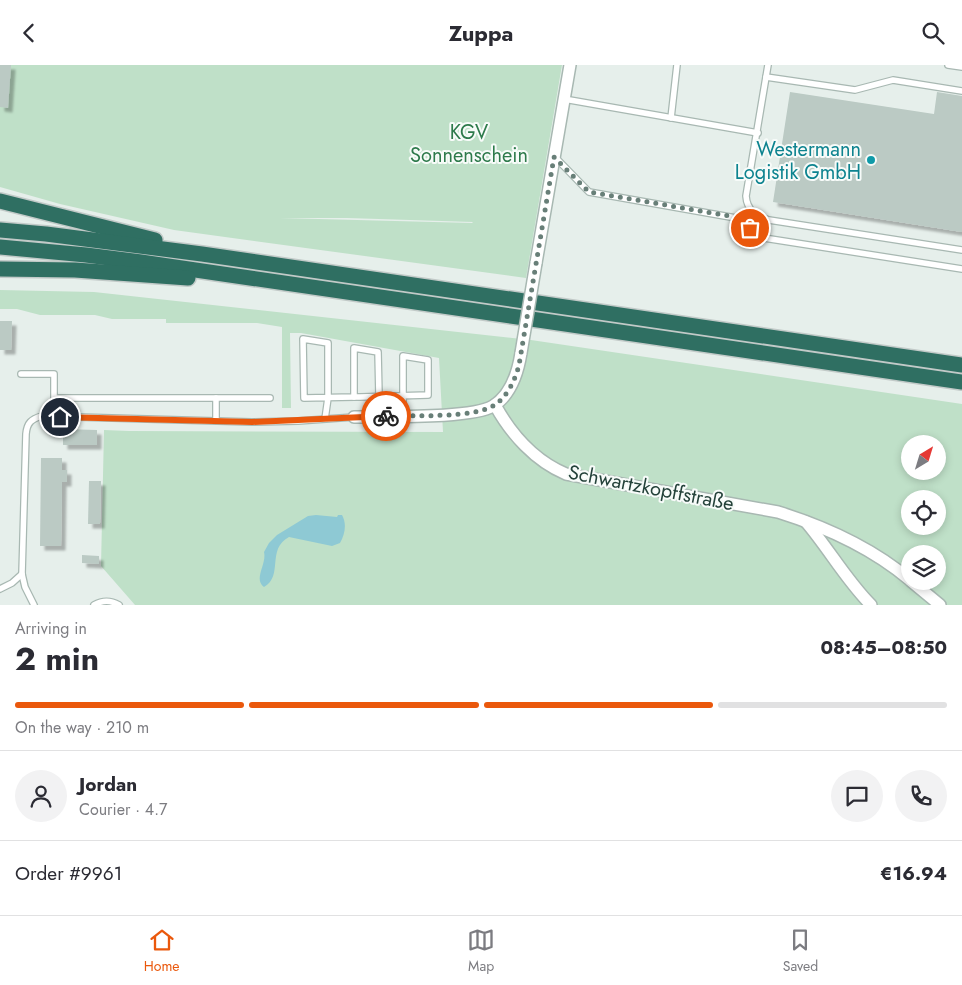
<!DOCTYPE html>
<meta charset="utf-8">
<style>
:root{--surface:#fff;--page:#f2f2f3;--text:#2b2b33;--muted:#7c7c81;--line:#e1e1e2;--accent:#ea580c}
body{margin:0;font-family:Jost,sans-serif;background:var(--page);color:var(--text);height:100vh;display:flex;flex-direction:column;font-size:19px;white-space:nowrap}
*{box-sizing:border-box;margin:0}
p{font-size:16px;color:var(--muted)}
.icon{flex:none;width:28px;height:28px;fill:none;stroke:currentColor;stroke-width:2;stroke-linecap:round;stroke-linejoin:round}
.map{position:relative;height:540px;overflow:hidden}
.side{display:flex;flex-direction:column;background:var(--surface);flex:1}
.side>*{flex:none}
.needle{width:32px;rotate:38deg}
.buttons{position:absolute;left:901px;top:370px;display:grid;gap:10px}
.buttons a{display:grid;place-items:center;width:45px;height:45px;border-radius:50%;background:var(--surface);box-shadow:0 2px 8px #0003;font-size:25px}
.pin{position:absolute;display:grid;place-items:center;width:42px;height:42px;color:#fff;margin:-21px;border:2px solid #fff;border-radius:50%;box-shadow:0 1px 5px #0007}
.courier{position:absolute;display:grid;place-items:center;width:50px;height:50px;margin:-25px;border:4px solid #ea580c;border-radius:50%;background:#fff;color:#222;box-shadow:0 1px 6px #0007}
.headline em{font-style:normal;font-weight:700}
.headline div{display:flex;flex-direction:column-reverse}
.headline{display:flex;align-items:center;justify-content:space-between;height:85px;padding:0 15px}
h1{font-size:32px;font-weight:700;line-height:38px}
.bar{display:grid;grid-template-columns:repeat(4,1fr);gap:8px 5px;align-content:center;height:60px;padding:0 15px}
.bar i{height:6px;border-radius:4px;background:var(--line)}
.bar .selected{background:var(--accent)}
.bar p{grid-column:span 4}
.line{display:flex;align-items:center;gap:12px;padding:0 15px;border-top:1px solid var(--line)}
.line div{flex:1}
.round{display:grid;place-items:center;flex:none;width:52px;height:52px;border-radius:26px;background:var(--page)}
header{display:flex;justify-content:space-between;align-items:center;height:65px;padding:0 15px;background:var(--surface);font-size:22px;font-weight:700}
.menu{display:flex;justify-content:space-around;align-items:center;height:70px;border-top:1px solid var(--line);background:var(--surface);font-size:14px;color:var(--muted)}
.menu a{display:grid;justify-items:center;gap:2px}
.menu .selected{color:var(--accent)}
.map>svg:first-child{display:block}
.green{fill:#bfe0c8;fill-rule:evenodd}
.water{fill:#8ec9d4}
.building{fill:#bbcac4;filter:url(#shadow)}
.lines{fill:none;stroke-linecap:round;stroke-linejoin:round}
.lane-casing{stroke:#a8b8b2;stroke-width:8}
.street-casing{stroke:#a8b8b2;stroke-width:14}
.highway-casing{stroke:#c2cac8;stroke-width:18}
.lane{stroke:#fff;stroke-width:5.5}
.street{stroke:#fff;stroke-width:11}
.highway{stroke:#2f6f62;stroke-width:15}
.street-bridge-casing{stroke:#a8b8b2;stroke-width:14;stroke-linecap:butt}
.street-bridge{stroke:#fff;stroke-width:11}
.done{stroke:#687f78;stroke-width:5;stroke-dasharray:0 9}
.route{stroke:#ea580c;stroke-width:6}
.culture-dot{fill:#0f9aa8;stroke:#f7fbf9;stroke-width:2}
.labels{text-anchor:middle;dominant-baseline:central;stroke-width:4;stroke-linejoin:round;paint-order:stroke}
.park-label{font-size:20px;fill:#2d7a4b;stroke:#f7fbf9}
.culture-label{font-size:20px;fill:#0d838f;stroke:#f7fbf9;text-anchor:end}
.street-label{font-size:20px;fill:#24423a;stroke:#f7fbf9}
</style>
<header><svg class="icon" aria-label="back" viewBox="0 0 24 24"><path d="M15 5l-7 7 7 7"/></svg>Zuppa<svg class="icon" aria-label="search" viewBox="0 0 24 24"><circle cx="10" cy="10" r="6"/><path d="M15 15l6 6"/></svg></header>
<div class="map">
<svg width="962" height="540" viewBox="0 0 962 540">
<defs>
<filter id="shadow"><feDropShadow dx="4.5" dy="4.5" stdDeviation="1" flood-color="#0004"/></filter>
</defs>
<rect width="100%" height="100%" fill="#e6efeb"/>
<g class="green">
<path d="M0,0H562L526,213L174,165L60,139L0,122ZM280,153H347L473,157L472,158Z"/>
<path d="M0,225L94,227L531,275L962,339V540H135L101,501L104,365L129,366L443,367L439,293L301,268H290L291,343H282V262L257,258H166V254H112L95,250H40L17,244H0ZM910,379H938V406H910ZM910,434H938V461H910ZM910,489H938V516H910Z"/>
</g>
<path class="water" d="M316,450L337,452L338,450H342C347,459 345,469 340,478L332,481L289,472C266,484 284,511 264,522C253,514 267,499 264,487L269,478L277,470L308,451Z"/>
<g class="building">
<path d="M0,0H11L8,43L0,42Z"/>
<path d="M790,27L934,49L937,27L962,31V167L773,137Z"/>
<path d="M0,256H12L11,285H0Z"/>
<path d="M63,364L97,365V380H63Z"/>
<path d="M41,393H62V405H67V417H62L61,481H40Z"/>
<path d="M89,416H101L100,459H88Z"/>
<path d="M82,490L99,491V499L82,498Z"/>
</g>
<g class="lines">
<g class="lane-casing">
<g id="lane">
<path d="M768,0L746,131C747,146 757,151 769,155L962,185"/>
<path d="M948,0L962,2"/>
<path d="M766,12L855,25L893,15L962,26"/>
<path d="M564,34L758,68"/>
<path d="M671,53L677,0"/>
<path d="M554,91L589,127L736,153L764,173L962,204"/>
<path d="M21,309H54V333H270"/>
<path d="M354,332H360L428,330V295L403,291V350"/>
<path d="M216,333V356"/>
<path d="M325,354L328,333V278L303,274L304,333L354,332V283L378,287L379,331"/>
<path d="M0,524L12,518L22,509"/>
<path d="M34,540L25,522L22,509L26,369C27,358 31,354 42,351L252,357L298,356L354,352"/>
<path d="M94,540C103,535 110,535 119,540"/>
</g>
</g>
<g class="street-casing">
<g id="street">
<path d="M536,198L570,0"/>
<path d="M495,340C511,369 535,396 566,409L778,447C826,462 871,482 910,515"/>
<path d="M354,352C384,351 471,354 493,341C511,330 518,307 521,288"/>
<path d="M806,457C829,484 846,515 871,540"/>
<path d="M911,516L940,540"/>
</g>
</g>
<g class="highway-casing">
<g id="highway">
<path d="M0,136L155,175"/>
<path d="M0,165L46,169L202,189L962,300"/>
<path d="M0,182L86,190L141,197L962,317"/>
<path d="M0,204L75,205L188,213"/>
</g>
</g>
<use href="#lane" class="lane"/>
<use href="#street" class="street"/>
<use href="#highway" class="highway"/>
<g class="street-bridge-casing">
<path id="street-bridge" d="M521,288L536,198"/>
</g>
<use href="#street-bridge" class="street-bridge"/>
</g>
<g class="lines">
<path class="done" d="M386,351C411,350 476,354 496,339C508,330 515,315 519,300L554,92L589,127L736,152L750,163"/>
<path class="route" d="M60,352L252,357L386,351"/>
</g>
<circle class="culture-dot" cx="871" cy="95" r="5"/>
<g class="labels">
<g class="park-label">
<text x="469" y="67">KGV<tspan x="469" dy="23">Sonnenschein</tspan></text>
</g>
<g class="culture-label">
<text x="861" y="84">Westermann<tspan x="861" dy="23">Logistik GmbH</tspan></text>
</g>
<g class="street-label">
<text transform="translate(651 423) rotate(11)">Schwartzkopffstraße</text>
</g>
</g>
</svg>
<div class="buttons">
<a><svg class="needle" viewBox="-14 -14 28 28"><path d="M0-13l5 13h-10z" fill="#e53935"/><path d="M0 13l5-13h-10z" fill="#7c7c81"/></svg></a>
<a><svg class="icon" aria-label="locate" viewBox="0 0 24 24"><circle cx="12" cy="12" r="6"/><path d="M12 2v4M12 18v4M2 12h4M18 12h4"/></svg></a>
<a><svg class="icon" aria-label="layers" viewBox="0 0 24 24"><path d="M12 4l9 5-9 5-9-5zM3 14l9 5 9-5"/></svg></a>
</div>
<div class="pin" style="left:750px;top:163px;background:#ea580c"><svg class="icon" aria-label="bag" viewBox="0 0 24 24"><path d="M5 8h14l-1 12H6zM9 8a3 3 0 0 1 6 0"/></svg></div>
<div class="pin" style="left:60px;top:352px;background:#1f2937"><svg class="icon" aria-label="home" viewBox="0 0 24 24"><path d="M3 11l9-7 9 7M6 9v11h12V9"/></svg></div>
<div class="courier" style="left:386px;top:351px"><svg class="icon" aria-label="bike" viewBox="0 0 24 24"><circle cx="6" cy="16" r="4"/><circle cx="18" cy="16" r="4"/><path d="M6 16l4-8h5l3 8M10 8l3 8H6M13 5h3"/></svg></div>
</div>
<section class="side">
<div class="headline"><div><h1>2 min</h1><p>Arriving in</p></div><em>08:45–08:50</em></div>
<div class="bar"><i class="selected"></i><i class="selected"></i><i class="selected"></i><i></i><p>On the way · 210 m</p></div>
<div class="line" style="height:90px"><a class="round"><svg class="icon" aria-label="person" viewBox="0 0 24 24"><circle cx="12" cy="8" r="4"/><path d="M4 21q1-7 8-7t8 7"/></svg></a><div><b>Jordan</b><p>Courier · 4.7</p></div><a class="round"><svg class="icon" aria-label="chat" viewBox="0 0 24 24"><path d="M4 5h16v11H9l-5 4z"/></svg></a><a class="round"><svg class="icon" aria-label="phone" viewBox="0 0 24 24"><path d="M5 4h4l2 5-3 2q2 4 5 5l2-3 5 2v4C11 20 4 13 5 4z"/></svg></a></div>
<div class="line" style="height:65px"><div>Order #9961</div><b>€16.94</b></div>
</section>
<nav class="menu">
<a class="selected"><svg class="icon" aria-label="home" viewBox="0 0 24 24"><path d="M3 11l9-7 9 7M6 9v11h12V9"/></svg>Home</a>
<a><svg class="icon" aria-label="map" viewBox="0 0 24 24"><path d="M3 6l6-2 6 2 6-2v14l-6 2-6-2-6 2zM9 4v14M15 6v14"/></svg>Map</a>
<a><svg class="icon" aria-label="saved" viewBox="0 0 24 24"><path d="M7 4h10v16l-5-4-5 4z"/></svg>Saved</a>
</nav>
